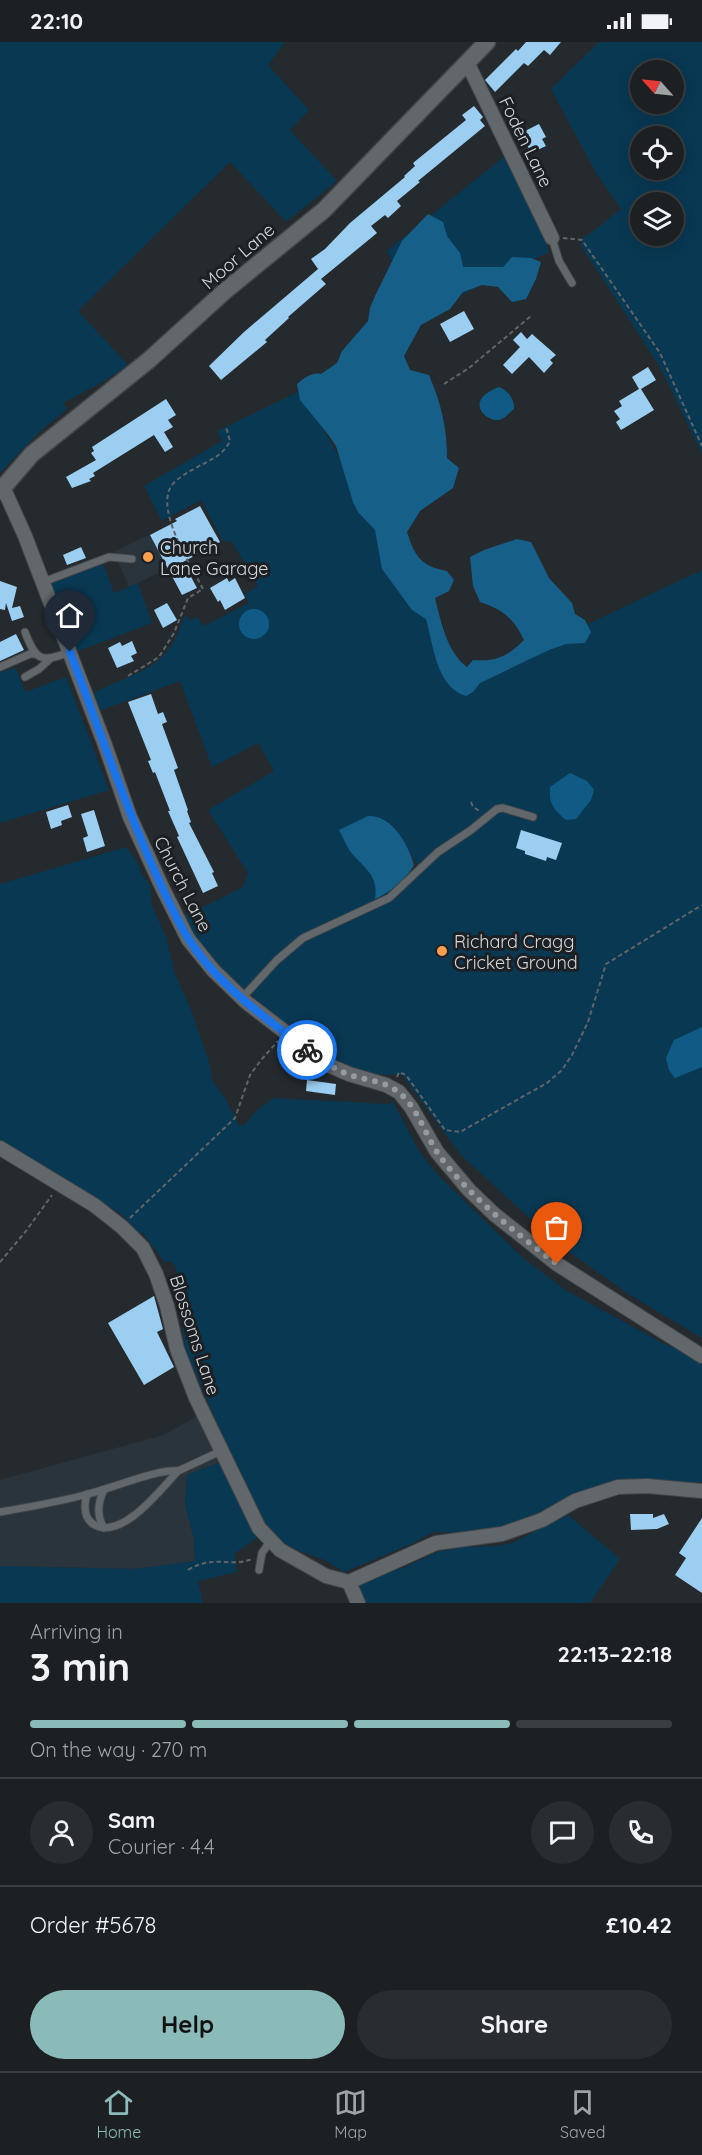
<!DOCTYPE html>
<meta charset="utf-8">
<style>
:root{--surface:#1c2022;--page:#292d2f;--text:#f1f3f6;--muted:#a0a3a5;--line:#3a3e40;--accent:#8bbbb9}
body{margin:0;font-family:Quicksand,sans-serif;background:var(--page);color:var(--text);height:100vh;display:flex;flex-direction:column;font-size:22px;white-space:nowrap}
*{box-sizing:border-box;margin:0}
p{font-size:20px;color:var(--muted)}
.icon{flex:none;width:33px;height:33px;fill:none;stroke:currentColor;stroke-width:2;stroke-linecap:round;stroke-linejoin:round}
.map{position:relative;height:1561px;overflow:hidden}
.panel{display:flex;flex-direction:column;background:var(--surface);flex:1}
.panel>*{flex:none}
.needle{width:39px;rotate:297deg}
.tools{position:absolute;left:630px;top:18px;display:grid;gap:12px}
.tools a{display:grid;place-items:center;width:54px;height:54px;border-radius:50%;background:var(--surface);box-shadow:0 3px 15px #0003,0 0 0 2px var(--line);font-size:30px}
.pin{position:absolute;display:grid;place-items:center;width:51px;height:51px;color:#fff;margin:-62px -26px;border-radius:50% 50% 50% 0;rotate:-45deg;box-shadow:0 0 6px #0007}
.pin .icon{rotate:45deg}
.courier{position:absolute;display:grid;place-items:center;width:60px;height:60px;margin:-30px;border:4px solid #1a73e8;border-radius:50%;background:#fff;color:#222;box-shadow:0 2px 8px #0007}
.overview em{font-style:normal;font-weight:700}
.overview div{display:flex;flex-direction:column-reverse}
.overview{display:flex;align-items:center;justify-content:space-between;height:102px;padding:0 30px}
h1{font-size:39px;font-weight:700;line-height:45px}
.bar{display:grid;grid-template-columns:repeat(4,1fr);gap:9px 6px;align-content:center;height:72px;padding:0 30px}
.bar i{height:8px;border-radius:4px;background:var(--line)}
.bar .current{background:var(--accent)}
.bar p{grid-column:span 4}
.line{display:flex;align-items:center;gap:15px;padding:0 30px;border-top:2px solid var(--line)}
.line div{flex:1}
.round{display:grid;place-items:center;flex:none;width:63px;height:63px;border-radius:32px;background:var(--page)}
.action{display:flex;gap:12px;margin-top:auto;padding:12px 30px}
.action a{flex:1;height:69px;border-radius:36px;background:var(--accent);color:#111;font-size:24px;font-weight:700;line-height:69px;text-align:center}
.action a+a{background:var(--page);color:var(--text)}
.status{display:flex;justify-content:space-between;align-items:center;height:42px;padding:0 30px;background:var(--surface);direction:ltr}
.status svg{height:16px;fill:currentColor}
.dock{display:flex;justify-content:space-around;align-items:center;height:84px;border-top:2px solid var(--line);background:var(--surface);font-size:16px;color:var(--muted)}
.dock a{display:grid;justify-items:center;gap:3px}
.dock .current{color:var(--accent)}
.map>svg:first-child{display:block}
.built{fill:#2a343c}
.green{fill:#093853;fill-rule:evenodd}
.forest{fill:#165f89}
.water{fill:#105b85}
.building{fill:#9ccef1}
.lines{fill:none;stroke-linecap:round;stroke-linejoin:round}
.service-casing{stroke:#424649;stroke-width:9}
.minor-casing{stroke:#424649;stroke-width:16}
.tertiary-casing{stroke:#424649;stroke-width:19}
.path{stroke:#616569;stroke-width:2;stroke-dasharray:4.5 3;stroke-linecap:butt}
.service{stroke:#61676b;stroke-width:7}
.minor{stroke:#61676b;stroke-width:14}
.tertiary{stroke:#61676b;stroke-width:16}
.done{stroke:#979b9e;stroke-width:6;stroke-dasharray:0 10.8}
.route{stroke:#1a73e8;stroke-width:8}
.poi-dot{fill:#fa9f4e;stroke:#1c2024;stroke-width:2}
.labels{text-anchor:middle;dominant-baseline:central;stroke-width:6;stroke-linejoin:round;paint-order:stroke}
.street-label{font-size:18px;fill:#d5d8da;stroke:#1c2024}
.poi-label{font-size:18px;fill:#d5d8da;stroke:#1c2024;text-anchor:start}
</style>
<div class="status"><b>22:10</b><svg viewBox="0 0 49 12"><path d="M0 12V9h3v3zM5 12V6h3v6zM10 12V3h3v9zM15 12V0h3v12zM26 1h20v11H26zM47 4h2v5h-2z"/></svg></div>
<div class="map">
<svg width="702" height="1561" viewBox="0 0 702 1561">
<rect width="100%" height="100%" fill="#252a2e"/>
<g class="built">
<path d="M165,485L182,520L129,545L114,510Z"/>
<path d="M198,1374L219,1421L189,1432L187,1435L185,1462L194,1497L195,1519L135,1527L0,1524V1438L163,1393Z"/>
</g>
<g class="green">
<path d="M0,0H285L268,23L309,68L290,88L337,139L286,180L230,120L78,269L128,323L106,338L63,361L67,367L37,392L0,431Z"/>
<path d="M599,0H702V412L660,325L580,202L585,193L587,194L621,167L596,131L551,47ZM640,28H674V62H640ZM640,94H674V128H640ZM640,160H674V194H640Z"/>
<path d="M506,113L543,192L549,210L419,273L387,209Z"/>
<path d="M302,348L463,641L702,528V1296L630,1253L543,1191L534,1180L461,1113L402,1033L367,1032L330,1019L216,923L197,901L182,876L243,845L248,831L208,768L274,729L258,701L212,725L180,639L96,670L92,652C118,637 150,632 169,607C177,597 180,584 185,573L190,578L197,575L204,584L249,561L245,552L258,544L232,500L223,499L201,458L162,479L144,444L222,399L217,389ZM390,781L418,823L401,839L375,856L377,845L373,834Z"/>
<path d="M102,519L114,551L138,541L152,581L73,611L47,542Z"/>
<path d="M16,626L25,650L66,635L109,748L0,781V630Z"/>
<path d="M126,805L137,819L142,833L150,843L152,864L166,895L175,932L191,968L209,1020L213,1040L225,1056L239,1083H244L255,1070L273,1056L388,1062L393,1060L419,1109L437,1132L523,1216L567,1249L668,1304L680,1305L702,1319V1440H616L583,1451L525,1478L500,1486L480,1490H433L411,1502L344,1530L325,1518L294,1507L279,1498L263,1481L256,1469L186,1310L176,1242L181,1240L174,1222L168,1219L165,1221L143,1191H139L121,1172L0,1100V842Z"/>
<path d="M219,1421L258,1495L234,1512L237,1530L198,1539L203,1561H0V1524L135,1527L195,1519L194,1497L185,1462L187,1435L189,1432Z"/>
<path d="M568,1473L620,1517L590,1561H364L357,1549L361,1542L388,1529L403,1526L437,1510L461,1505L496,1504L512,1501Z"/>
</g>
<g class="forest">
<path d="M428,172L443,180L447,194L460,211L463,225H503L512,215L531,216L541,220L536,237L526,257L512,260L498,245L482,243L463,250L450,267L421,283L404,314L410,328L429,333C441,361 447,386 447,416L459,426L453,446L420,469L407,490C415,515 421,524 447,529L454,538L449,549L435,556C441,580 447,610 467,625L473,618C497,620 508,614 524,598C513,576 504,568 480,560L473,544L470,515L484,508L517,497L531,500L549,536L572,561L575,572L585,578L591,590L585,601L566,602L549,608L480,641L473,650L466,654C436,645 433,602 426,577L412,568L382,527L375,488L358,470L353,460L336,404L327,391L300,358L297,342C305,336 311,330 321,332L337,321L342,309L368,279L370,266L375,254L402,199Z"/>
<path d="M368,774C392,773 408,802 414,823C406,838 390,850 375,857C379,832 364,827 350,809C346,803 343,795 339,788Z"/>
</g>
<g class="water">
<path d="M499,345C508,348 515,358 514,367C510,370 506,375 502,377C488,383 461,359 499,345Z"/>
<circle cx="254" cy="582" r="15"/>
<path d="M570,731L587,739L594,748L591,758L576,777L566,778C553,767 549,762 550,745Z"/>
<path d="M702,985V1025L675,1036L669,1028L666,1016L674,998Z"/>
</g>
<g class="building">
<path d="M526,0H561L550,13L544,8L528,24L524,21L495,50L485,38L516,7L518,9Z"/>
<path d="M474,64L483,75L480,78L485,84L418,139L420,140L397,159L401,164L388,176L385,173L371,184L377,191L321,237L326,242L288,275L289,276L265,298L267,300L221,338L209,324L244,290L318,227L311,217L325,207L350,181L405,135L404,134L415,124L413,121L466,78L462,73Z"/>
<path d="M539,82L546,95L542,97L546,104L531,111L521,91Z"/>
<path d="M464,269L474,287L450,300L440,282Z"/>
<path d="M521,290L527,297L532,292L556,313L550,318L553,321L544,331L529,315L512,332L503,323L520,305L513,298Z"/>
<path d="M648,325L656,338L641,347L654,368L621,388L616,380L620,377L614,369L622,364L619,359L639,347L632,335Z"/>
<path d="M166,357L176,373L168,378L173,385L164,390L173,405L165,410L154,393L93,431L95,434L89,437L91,439L72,446L66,435L96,418L91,411L94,409L92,405Z"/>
<path d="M200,464L220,500L183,520L197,546L182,553L150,493L177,479L175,477Z"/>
<path d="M81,505L86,516L67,523L63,513Z"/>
<path d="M227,536L229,540L235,536L245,556L225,568L220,558L218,560L210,546Z"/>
<path d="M0,539L17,545L12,566L20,564L24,575L12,579L6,561L5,568L0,567Z"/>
<path d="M167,561L177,578L163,586L154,568Z"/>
<path d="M16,592L24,608L0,619V600Z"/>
<path d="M132,599L137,611L131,614L134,619L117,626L108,606L120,600L122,604Z"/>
<path d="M151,652L158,672L163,670L167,680L162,682L178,726L174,728L188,768L187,769L191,780L189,781L214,830L212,831L218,844L203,851L177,795L179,794L168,769H170L155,730L153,731L148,719L151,718L128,660Z"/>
<path d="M68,763L72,775L61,779L62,783L51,787L46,770Z"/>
<path d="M94,768L105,804L87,810L83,796L88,794L81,772Z"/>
<path d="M521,788L562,801L556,818L547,815L546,819L525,812V809L516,806Z"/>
<path d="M307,1038L336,1042L335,1053L306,1049Z"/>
<path d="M154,1254L163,1287L157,1290L174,1325L144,1343L108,1281Z"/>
<path d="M630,1472H653V1476L664,1472L669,1482L657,1487L631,1488Z"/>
<path d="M702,1476V1551L675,1533L686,1516L679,1511Z"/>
</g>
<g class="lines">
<g class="service-casing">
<g id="service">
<path d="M552,196L559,219L572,241"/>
<path d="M43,540L109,515L132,517"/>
<path d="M25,590C36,619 41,621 70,610"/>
<path d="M0,625L30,612H35"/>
<path d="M25,635L39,627L49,618"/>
<path d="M242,956L277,918L303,896L389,856L438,810L471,788L497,767L503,766L533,775"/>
<path d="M87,1452C84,1463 83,1475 93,1482C121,1500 161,1447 178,1429"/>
<path d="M0,1470C29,1465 59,1460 88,1452C110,1447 159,1426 178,1429L221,1409"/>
<path d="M104,1486C96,1473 98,1460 104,1448"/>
<path d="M259,1528L262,1511L271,1498"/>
</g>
</g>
<g class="minor-casing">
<g id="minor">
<path d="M467,20L552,196"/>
<path d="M3,445L25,494L105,703L130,775L162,845L188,897L213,928L246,960L328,1023L349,1032L386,1043L399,1050L411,1065L437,1110L469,1148L494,1172L557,1222L702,1314"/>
<path d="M0,1106L94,1163L122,1185L143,1206L156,1232L167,1264L177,1307L196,1356L259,1486L280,1508L326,1534L349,1540L436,1501L502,1492L542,1478L575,1459L618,1445L647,1444L702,1449"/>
<path d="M349,1540L358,1561"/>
</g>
</g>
<g class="tertiary-casing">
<path id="tertiary" d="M0,449L32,412L149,318L225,249L324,168L487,0"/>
</g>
<g class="path">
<path d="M563,196L582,198L660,311L702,404"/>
<path d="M444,342L469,326L531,274"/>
<path d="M128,634L159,615L174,591L188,556L203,547C192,525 154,467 172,443C178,436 186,431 194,427C209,418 222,415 230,399L226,385"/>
<path d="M471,760L473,765L480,769"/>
<path d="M397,1035L399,1030L406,1033L445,1088L460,1090L547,1041L562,1028L572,1013L588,980L606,922L702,863"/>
<path d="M130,1176L235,1076L250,1033L261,1018L278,999"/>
<path d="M0,1220L26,1189L52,1153"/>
<path d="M188,1528C215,1512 228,1526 252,1517"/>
</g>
<use href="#service" class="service"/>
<use href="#minor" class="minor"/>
<use href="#tertiary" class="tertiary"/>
</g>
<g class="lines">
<path class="done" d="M307,1008C320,1018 334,1027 350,1033C366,1038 384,1039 397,1049C417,1064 424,1090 437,1110C466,1152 516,1191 557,1222"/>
<path class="route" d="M70,610C97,681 121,753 152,823C163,847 174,874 188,896C216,942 265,975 307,1008"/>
</g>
<g class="poi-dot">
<circle cx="148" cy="515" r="6"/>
<circle cx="442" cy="909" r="6"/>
</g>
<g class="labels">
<g class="street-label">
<text transform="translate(526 100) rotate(64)">Foden Lane</text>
<text transform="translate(238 214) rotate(-41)">Moor Lane</text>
<text transform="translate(183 842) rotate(63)">Church Lane</text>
<text transform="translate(195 1293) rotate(72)">Blossoms Lane</text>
</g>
<g class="poi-label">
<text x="160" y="505">Church<tspan x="160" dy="21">Lane Garage</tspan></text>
<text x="454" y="899">Richard Cragg<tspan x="454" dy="21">Cricket Ground</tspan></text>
</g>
</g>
</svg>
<div class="tools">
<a><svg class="needle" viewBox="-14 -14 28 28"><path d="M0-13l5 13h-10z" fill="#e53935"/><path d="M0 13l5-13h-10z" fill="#a0a3a5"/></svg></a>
<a><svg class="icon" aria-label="locate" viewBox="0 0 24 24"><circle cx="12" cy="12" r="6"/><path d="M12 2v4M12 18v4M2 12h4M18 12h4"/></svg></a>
<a><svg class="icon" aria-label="layers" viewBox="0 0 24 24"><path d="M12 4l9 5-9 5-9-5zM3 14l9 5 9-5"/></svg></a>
</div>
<div class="pin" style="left:557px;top:1222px;background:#ea580c"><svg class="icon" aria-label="bag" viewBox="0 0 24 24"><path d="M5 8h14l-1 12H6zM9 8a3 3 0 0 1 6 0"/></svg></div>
<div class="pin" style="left:70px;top:610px;background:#1f2937"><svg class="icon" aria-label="home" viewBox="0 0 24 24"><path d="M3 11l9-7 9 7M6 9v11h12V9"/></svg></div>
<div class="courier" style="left:307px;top:1008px"><svg class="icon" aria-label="bike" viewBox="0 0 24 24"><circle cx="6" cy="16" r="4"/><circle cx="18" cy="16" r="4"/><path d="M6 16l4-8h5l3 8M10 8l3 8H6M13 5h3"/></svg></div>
</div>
<section class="panel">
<div class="overview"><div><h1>3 min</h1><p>Arriving in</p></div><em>22:13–22:18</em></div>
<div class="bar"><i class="current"></i><i class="current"></i><i class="current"></i><i></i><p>On the way · 270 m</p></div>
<div class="line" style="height:108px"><a class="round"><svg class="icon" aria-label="person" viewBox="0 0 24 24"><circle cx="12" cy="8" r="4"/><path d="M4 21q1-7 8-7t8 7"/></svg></a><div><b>Sam</b><p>Courier · 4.4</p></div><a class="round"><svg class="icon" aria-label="chat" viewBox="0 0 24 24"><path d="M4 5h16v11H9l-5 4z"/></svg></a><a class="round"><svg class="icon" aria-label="phone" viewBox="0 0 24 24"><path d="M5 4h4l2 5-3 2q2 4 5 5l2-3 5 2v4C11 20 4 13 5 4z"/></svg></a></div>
<div class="line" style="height:78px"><div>Order #5678</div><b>£10.42</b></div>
<div class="action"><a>Help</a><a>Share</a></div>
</section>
<nav class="dock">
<a class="current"><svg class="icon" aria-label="home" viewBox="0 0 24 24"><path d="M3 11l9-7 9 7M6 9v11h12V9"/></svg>Home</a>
<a><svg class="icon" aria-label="map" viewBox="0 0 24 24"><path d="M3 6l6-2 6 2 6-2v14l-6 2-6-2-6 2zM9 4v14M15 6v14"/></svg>Map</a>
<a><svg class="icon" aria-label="saved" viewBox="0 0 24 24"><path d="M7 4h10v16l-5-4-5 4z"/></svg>Saved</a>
</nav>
